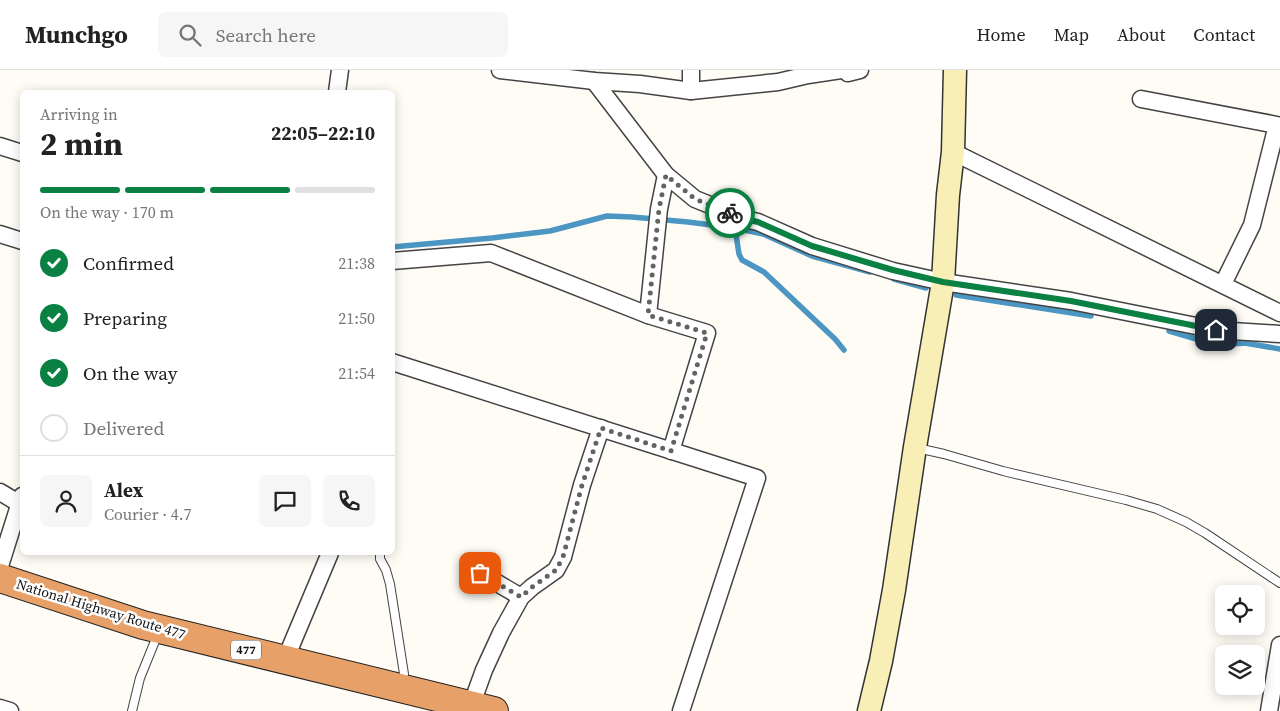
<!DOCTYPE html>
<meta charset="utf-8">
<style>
:root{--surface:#fff;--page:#f6f6f6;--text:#222;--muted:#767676;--line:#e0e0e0;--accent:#0b8043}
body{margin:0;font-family:"Source Serif 4",serif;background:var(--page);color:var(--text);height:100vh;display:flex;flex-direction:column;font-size:19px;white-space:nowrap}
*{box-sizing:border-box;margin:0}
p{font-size:16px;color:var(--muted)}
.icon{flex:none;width:28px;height:28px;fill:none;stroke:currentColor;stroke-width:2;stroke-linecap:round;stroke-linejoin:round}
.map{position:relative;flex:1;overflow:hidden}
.panel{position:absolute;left:20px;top:20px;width:375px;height:465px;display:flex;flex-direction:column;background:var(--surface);border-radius:8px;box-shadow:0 2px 12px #0003}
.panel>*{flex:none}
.buttons{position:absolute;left:1215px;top:515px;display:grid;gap:10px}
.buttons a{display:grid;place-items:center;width:50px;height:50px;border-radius:8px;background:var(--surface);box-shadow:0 2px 12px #0003;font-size:25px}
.pin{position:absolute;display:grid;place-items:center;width:42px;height:42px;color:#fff;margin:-21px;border-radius:10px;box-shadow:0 2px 8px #0006}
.courier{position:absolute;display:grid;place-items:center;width:50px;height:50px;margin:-25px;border:4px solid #0b8043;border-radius:50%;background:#fff;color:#222;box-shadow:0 1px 6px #0007}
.head em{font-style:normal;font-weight:700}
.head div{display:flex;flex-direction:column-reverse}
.head{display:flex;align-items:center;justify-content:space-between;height:85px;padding:0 20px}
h1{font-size:32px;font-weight:700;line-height:38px}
.bar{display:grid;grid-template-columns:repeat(4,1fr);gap:8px 5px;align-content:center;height:60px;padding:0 20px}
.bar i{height:6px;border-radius:4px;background:var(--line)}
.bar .current{background:var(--accent)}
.bar p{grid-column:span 4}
.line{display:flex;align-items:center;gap:12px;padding:0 20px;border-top:1px solid var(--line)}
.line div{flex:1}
.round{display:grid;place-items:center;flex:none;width:52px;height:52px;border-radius:8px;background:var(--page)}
ol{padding:0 20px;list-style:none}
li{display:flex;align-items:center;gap:15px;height:55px}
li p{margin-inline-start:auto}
li .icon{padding:5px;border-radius:50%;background:var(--accent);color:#fff;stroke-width:4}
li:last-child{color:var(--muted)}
li i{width:28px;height:28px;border:2px solid var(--line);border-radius:50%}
header{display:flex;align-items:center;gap:30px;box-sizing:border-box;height:70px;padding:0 25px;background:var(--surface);border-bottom:1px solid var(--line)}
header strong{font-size:24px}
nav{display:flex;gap:28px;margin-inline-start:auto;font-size:18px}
.search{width:350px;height:45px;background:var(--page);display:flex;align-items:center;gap:12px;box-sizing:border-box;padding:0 18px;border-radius:8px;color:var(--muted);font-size:19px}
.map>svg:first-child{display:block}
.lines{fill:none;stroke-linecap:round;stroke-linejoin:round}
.stream{stroke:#4b96c2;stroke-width:5.5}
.lane-casing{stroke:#444;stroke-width:10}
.street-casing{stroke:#444;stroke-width:19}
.secondary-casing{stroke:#333;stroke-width:25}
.highway-casing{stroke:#222;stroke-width:30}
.lane{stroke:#fff;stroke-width:8}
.street{stroke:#fff;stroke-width:16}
.secondary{stroke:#f8efb6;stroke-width:22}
.highway{stroke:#e8a069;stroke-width:28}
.done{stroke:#646361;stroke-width:5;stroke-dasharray:0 9}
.route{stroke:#0b8043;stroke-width:6}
.labels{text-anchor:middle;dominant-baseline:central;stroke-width:5;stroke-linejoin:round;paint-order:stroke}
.shield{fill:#fff;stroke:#585858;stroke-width:1}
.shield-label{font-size:12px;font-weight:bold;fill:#111}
.street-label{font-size:14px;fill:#111;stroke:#fff}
</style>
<header>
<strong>Munchgo</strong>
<div class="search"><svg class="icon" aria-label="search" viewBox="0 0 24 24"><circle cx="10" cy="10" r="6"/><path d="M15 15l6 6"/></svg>Search here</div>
<nav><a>Home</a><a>Map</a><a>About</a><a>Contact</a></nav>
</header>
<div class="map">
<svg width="1280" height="641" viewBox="0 0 1280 641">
<rect width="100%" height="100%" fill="#fefcf5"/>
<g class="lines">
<g class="stream">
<path d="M735,158L763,164L812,186L870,202"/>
<path d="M392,177L492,168L550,161L607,146L632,147L688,152L735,158L739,184L742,190L764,202L835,269L844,280"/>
<path d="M894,209L926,218"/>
<path d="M956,225L1091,246"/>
<path d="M1169,261L1217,275L1245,273L1280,279"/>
</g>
<g class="lane-casing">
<g id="lane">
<path d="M917,378L944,384L1003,401L1126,430L1157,439L1186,452L1205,463L1280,513"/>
<path d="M380,482V489L386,500L390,514L404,604"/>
<path d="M132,641L140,608L155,571"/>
</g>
</g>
<g class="street-casing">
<g id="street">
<path d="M500,0L594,11L640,14L691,21L778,12L808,5L841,0"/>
<path d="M691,0V21"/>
<path d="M846,0L848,3L860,0"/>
<path d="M594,11L666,105L695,129L745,149L758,152L812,176L893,201L943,212L1071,231L1216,260L1280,264"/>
<path d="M337,22L340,0"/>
<path d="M1141,29L1277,55L1252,155L1223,214"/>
<path d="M0,76L22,83"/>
<path d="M953,82L1280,243"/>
<path d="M0,164L22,171"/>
<path d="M392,191L491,183L648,245L707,263L671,381"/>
<path d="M648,245L659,139L666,105"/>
<path d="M392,292L757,408L681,641"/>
<path d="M0,422L20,434"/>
<path d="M0,496L22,426"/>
<path d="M480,503L521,527"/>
<path d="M285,590L330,483"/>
<path d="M471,636L484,600L501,563L521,527L532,517L556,500L563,487L582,415L601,358"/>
<path d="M0,638L10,641"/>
<path d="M1269,641L1280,575"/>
</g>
</g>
<g class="secondary-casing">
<path id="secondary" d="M869,641L881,591L894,520L915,377L943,212L948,125L953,82L955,0"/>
</g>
<g class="highway-casing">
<path id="highway" d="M0,508L143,555L494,641"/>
</g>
<use href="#lane" class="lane"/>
<use href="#street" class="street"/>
<use href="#secondary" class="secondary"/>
<use href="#highway" class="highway"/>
</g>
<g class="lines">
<path class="done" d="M480,503L521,527L532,517L556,500L563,487L582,415L601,358L671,381L707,263L648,245L659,139L666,105L695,129L730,143"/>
<path class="route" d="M730,143L745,149L758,152L812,176L893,200L943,212L1071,231L1216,260"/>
</g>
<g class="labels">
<rect class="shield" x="231" y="570.5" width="30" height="19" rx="4"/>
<g class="shield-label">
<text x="246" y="580">477</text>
</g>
<g class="street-label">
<text transform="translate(101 539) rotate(17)">National Highway Route 477</text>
</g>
</g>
</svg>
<div class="buttons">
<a><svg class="icon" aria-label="locate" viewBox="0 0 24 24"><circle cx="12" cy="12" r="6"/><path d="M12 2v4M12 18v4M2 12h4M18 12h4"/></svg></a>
<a><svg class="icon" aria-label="layers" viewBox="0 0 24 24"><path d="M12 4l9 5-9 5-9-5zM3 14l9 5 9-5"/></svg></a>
</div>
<div class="pin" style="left:480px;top:503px;background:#ea580c"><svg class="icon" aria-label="bag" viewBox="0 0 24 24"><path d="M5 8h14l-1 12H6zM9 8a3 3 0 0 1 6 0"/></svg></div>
<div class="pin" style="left:1216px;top:260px;background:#1f2937"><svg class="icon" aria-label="home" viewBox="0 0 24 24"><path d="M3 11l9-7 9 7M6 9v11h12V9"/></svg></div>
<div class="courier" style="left:730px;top:143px"><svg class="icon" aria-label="bike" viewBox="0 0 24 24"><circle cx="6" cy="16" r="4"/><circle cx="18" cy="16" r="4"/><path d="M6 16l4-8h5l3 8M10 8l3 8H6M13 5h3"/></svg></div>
<section class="panel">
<div class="head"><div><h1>2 min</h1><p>Arriving in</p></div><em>22:05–22:10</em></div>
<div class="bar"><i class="current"></i><i class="current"></i><i class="current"></i><i></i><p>On the way · 170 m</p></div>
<ol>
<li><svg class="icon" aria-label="check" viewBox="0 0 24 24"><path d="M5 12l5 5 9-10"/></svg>Confirmed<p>21:38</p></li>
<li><svg class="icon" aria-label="check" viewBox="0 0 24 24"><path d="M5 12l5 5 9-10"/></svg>Preparing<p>21:50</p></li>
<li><svg class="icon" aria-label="check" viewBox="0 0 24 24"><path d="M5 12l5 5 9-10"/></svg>On the way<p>21:54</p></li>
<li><i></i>Delivered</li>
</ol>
<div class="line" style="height:90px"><a class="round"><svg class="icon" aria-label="person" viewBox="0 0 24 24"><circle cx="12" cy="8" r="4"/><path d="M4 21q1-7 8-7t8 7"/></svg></a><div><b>Alex</b><p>Courier · 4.7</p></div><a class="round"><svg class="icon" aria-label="chat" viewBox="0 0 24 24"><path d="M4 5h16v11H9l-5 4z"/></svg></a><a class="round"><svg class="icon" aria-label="phone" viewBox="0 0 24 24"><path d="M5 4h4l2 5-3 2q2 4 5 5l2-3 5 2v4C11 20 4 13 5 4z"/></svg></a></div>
</section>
</div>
